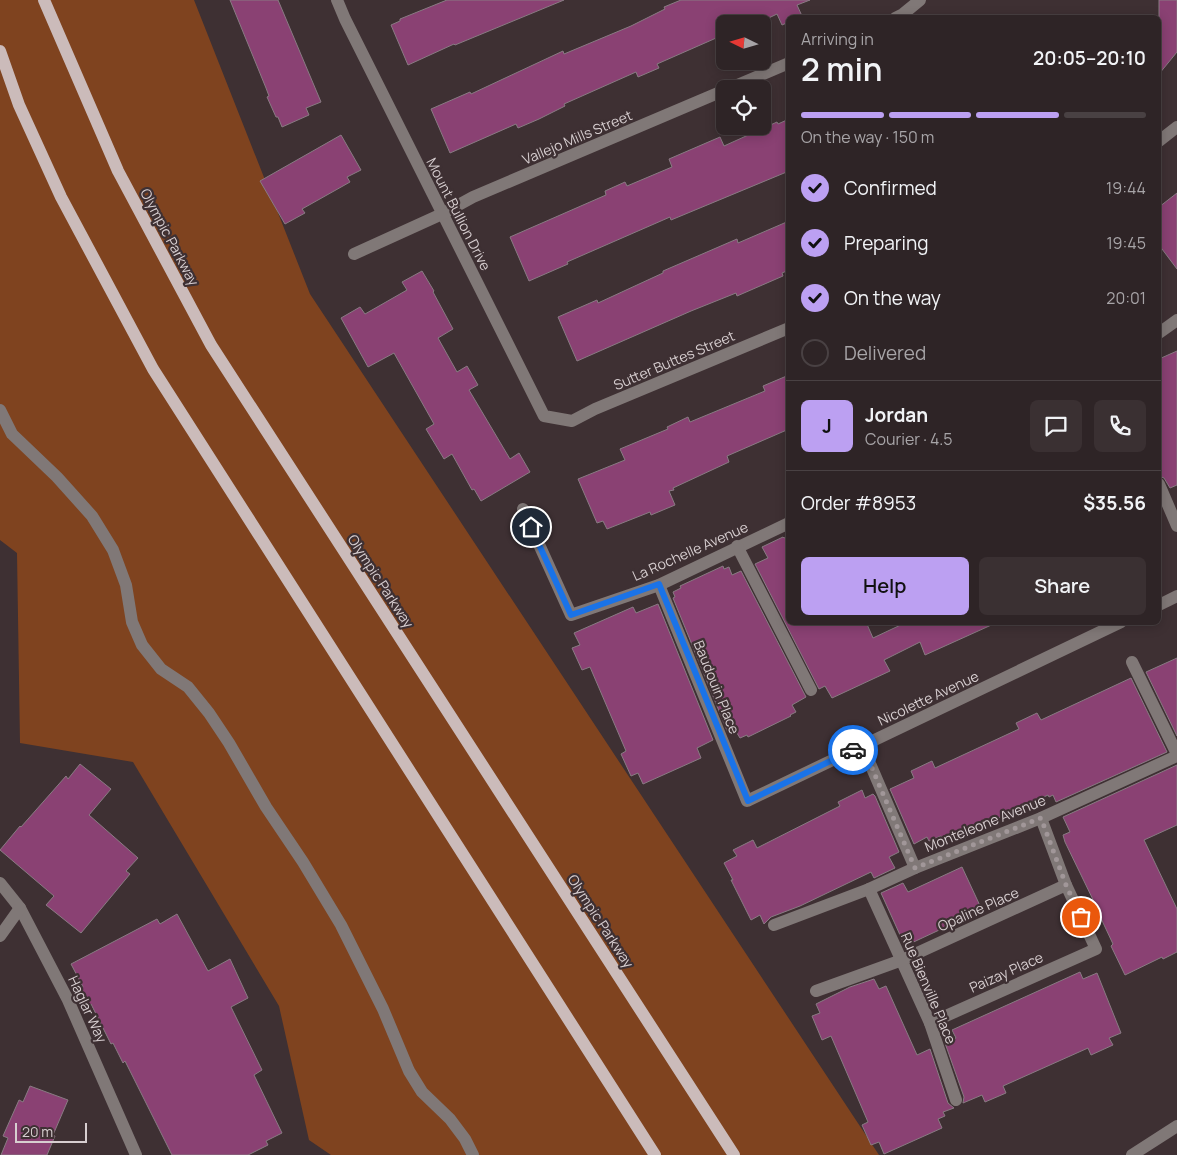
<!DOCTYPE html>
<meta charset="utf-8">
<style>
:root{--surface:#2e2426;--page:#3a3032;--text:#f1f3f6;--muted:#a7a4a7;--line:#494143;--accent:#bca0f2}
body{margin:0;font-family:Manrope,sans-serif;background:var(--page);color:var(--text);height:100vh;display:flex;flex-direction:column;font-size:19px;white-space:nowrap}
*{box-sizing:border-box;margin:0}
p{font-size:16px;color:var(--muted)}
.icon{flex:none;width:28px;height:28px;fill:none;stroke:currentColor;stroke-width:2;stroke-linecap:round;stroke-linejoin:round}
.map{position:relative;flex:1;overflow:hidden}
.sheet{position:absolute;left:786px;top:15px;width:375px;height:610px;display:flex;flex-direction:column;background:var(--surface);border-radius:8px;box-shadow:0 2px 12px #0003,0 0 0 1px var(--line)}
.sheet>*{flex:none}
.needle{width:32px;rotate:275deg}
.controls{position:absolute;left:716px;top:15px;display:grid;gap:10px}
.controls a{display:grid;place-items:center;width:55px;height:55px;border-radius:8px;background:var(--surface);box-shadow:0 2px 12px #0003,0 0 0 1px var(--line);font-size:25px}
.scale{position:absolute;left:15px;bottom:12px;width:72px;box-sizing:border-box;padding-left:5px;border:2px solid #d7ced0;border-top:0;font-size:14px;line-height:18px;white-space:nowrap;color:#d7ced0;-webkit-text-stroke:4px #3e3033;paint-order:stroke}
.pin{position:absolute;display:grid;place-items:center;width:42px;height:42px;color:#fff;margin:-21px;border:2px solid #fff;border-radius:50%;box-shadow:0 1px 5px #0007}
.courier{position:absolute;display:grid;place-items:center;width:50px;height:50px;margin:-25px;border:4px solid #1a73e8;border-radius:50%;background:#fff;color:#222;box-shadow:0 1px 6px #0007}
.summary em{font-style:normal;font-weight:600}
.summary div{display:flex;flex-direction:column-reverse}
.summary{display:flex;align-items:center;justify-content:space-between;height:85px;padding:0 15px}
h1{font-size:32px;font-weight:600;line-height:38px}
.bar{display:grid;grid-template-columns:repeat(4,1fr);gap:8px 5px;align-content:center;height:60px;padding:0 15px}
.bar i{height:6px;border-radius:4px;background:var(--line)}
.bar .active{background:var(--accent)}
.bar p{grid-column:span 4}
.line{display:flex;align-items:center;gap:12px;padding:0 15px;border-top:1px solid var(--line)}
.line div{flex:1}
.round{display:grid;place-items:center;flex:none;width:52px;height:52px;border-radius:8px;background:var(--page)}
ol{padding:0 15px;list-style:none}
li{display:flex;align-items:center;gap:15px;height:55px}
li p{margin-inline-start:auto}
li .icon{padding:5px;border-radius:50%;background:var(--accent);color:#111;stroke-width:4}
li:last-child{color:var(--muted)}
li i{width:28px;height:28px;border:2px solid var(--line);border-radius:50%}
.button{display:flex;gap:10px;margin-top:auto;padding:10px 15px}
.button a{flex:1;height:58px;border-radius:8px;background:var(--accent);color:#111;font-size:20px;font-weight:600;line-height:58px;text-align:center}
.button a+a{background:var(--page);color:var(--text)}
.map>svg:first-child{display:block}
.green{fill:#7f431f}
.building{fill:#8a4173;stroke:#897b83}
.lines{fill:none;stroke-linecap:round;stroke-linejoin:round}
.minor{stroke:#807877;stroke-width:12}
.major{stroke:#cbbbba;stroke-width:12}
.done{stroke:#a19799;stroke-width:5;stroke-dasharray:0 9}
.route{stroke:#1a73e8;stroke-width:6}
.labels{text-anchor:middle;dominant-baseline:central;stroke-width:4.5;stroke-linejoin:round;paint-order:stroke}
.street-label{font-size:14px;fill:#d7ced0;stroke:#3e3033}
</style>
<div class="map">
<svg width="1177" height="1155" viewBox="0 0 1177 1155">
<rect width="100%" height="100%" fill="#3e3033"/>
<path class="green" d="M0,0H194L310,294L879,1155H331L309,1140L279,1006L133,762L20,743L17,553L0,540Z"/>
<g class="building">
<path d="M230,0H278L321,102L306,108L309,115L282,127L278,117H276L267,97L269,96L266,88Z"/>
<path d="M447,0H564L455,45L454,44L408,65L391,25L400,21V19Z"/>
<path d="M681,0H810L797,5L802,16L789,18V22L782,25L777,14L756,24H718L723,35L657,64L659,68L638,77L636,72L564,104L565,106L539,119L518,128L516,124L450,153L431,109L470,92L471,94L563,51L564,54L631,26L665,9L664,7Z"/>
<path d="M1159,0H1177V52L1159,74Z"/>
<path d="M789,119V171L671,220L670,217L567,262L568,264L529,281L510,237L606,195L605,191L625,182L627,186L672,167L669,159L720,137L724,146L777,122L778,124Z"/>
<path d="M341,135L361,170L347,177L350,182L302,209L305,213L285,224L260,181Z"/>
<path d="M1177,193V269L1159,245V207Z"/>
<path d="M789,221V270L782,273L783,276L737,296L736,293L691,311L577,361L558,317L597,300L598,303L663,273V271L737,239L738,243Z"/>
<path d="M422,271L434,291L433,292L453,329L438,338L457,372L467,366L478,385L469,390L510,459L519,453L530,472L481,501L474,489L472,490L452,454L444,459L426,429L434,424L394,353L368,367L341,318L360,307L365,314L407,290L402,282Z"/>
<path d="M1177,351V485L1170,488L1164,478L1159,476V359Z"/>
<path d="M789,375V429L727,456L729,462L673,488L674,490L669,491L675,505L651,515L650,512L607,529L603,521L597,523L578,479L625,460L620,449L668,429L667,427L688,417L690,422L765,391L763,386Z"/>
<path d="M789,536V622H866L873,638L907,622H998L925,655L920,642L884,660L890,671L832,698L825,686L819,689L755,564L768,558L762,547L783,537L784,538Z"/>
<path d="M723,566L724,569L729,567L732,575L741,571L806,697L792,705L796,712L790,715L791,716L748,737L747,735L740,738L735,730L728,733L673,598L675,597L673,592L681,588L680,586Z"/>
<path d="M658,604L713,740L697,748L701,758L643,784L638,773L631,776L621,754L626,751L590,667L582,670L572,648L580,645L574,633L633,607L636,613Z"/>
<path d="M1177,658V736L1146,672Z"/>
<path d="M1131,678L1167,752L1056,802L1053,795L1049,797L1048,795L966,833L967,835L945,845L941,836L929,841L927,837L914,844L890,789L914,778L911,771L932,761L935,768L1019,729L1016,723L1037,713L1041,720Z"/>
<path d="M80,764L111,789L89,815L138,858L126,871L130,874L81,933L46,905L54,896L0,850L20,826L21,827L66,776L68,779Z"/>
<path d="M1177,765V825L1144,840L1177,909V952L1163,959L1162,957L1125,975L1111,946L1113,944L1098,912H1099L1065,842L1063,835L1070,832L1063,817Z"/>
<path d="M862,790L865,798L873,794L875,796L899,852L889,857L895,868L874,878L871,872L800,906L771,917L764,924L760,915L751,920L731,880H733L724,863L737,856L733,850L753,840L757,848L840,806L838,802Z"/>
<path d="M962,867L982,910L905,946L881,893L903,883L908,892Z"/>
<path d="M177,914L208,971L230,959L248,998L231,1007L262,1070L254,1075L282,1133L266,1141L268,1145L248,1155H172L125,1061L123,1063L113,1043L111,1044L91,1004L89,1006L80,988L83,987L71,964L157,919L160,924Z"/>
<path d="M1080,972L1083,979L1097,973L1121,1033L1109,1038L1113,1045L1091,1055L1088,1048L1003,1086L1006,1093L985,1102L982,1095L963,1103L964,1097L945,1043L956,1038L952,1030Z"/>
<path d="M874,979L879,989L886,986L917,1055L930,1049L948,1103L954,1108L943,1112L945,1116L938,1119L942,1128L884,1154L879,1142L871,1145L862,1125L868,1122L831,1036L822,1040L812,1016L820,1013L816,1004L850,987Z"/>
<path d="M30,1086L68,1100L53,1135L55,1136L47,1155H1L8,1138L3,1136L19,1100L23,1102Z"/>
</g>
<g class="lines">
<g class="minor">
<path d="M337,0L345,19L544,416L572,421L595,409L789,328"/>
<path d="M895,18L903,14L920,0"/>
<path d="M728,89L789,63"/>
<path d="M1159,141L1177,127"/>
<path d="M354,254L442,214L473,197L725,90"/>
<path d="M1159,333L1177,320"/>
<path d="M0,410L12,434L57,477L92,516L113,550L126,585L132,622L142,645L161,669L188,687L209,713L229,743L266,807L303,862L341,925L383,1009L409,1071L422,1092L450,1119L465,1139L473,1155"/>
<path d="M1159,484L1177,526"/>
<path d="M523,509L571,615L659,585L789,523"/>
<path d="M737,546L811,690"/>
<path d="M659,585L747,801L1121,622"/>
<path d="M1159,605L1177,596"/>
<path d="M1132,662L1177,754"/>
<path d="M862,745L915,868"/>
<path d="M0,883L20,908L68,1000L136,1155"/>
<path d="M869,889L930,1023L956,1100"/>
<path d="M774,925L869,889L915,868L1041,818L1177,756"/>
<path d="M0,936L20,908"/>
<path d="M816,991L902,960L1066,885"/>
<path d="M930,1023L1096,949L1066,885L1041,818"/>
<path d="M1132,1155L1177,1126"/>
</g>
<g class="major">
<path d="M44,0L118,171L211,345L734,1155"/>
<path d="M0,51L19,105L61,197L153,369L655,1155"/>
</g>
</g>
<g class="lines">
<path class="done" d="M853,750L862,745L915,868L1041,818L1066,885L1081,917"/>
<path class="route" d="M531,527L571,615L659,584L748,801L853,750"/>
</g>
<g class="labels">
<g class="street-label">
<text transform="translate(577 137) rotate(-23)">Vallejo Mills Street</text>
<text transform="translate(459 214) rotate(63)">Mount Bullion Drive</text>
<text transform="translate(170 237) rotate(62)">Olympic Parkway</text>
<text transform="translate(674 360) rotate(-23)">Sutter Buttes Street</text>
<text transform="translate(690 551) rotate(-24)">La Rochelle Avenue</text>
<text transform="translate(381 581) rotate(57)">Olympic Parkway</text>
<text transform="translate(717 687) rotate(68)">Baudouin Place</text>
<text transform="translate(928 698) rotate(-25)">Nicolette Avenue</text>
<text transform="translate(985 823) rotate(-22)">Monteleone Avenue</text>
<text transform="translate(978 909) rotate(-24)">Opaline Place</text>
<text transform="translate(601 921) rotate(57)">Olympic Parkway</text>
<text transform="translate(1006 972) rotate(-24)">Paizay Place</text>
<text transform="translate(929 988) rotate(67)">Rue Bienville Place</text>
<text transform="translate(88 1009) rotate(65)">Haglar Way</text>
</g>
</g>
</svg>
<div class="controls">
<a><svg class="needle" viewBox="-14 -14 28 28"><path d="M0-13l5 13h-10z" fill="#e53935"/><path d="M0 13l5-13h-10z" fill="#a7a4a7"/></svg></a>
<a><svg class="icon" aria-label="locate" viewBox="0 0 24 24"><circle cx="12" cy="12" r="6"/><path d="M12 2v4M12 18v4M2 12h4M18 12h4"/></svg></a>
</div>
<div class="scale">20 m</div>
<div class="pin" style="left:1081px;top:917px;background:#ea580c"><svg class="icon" aria-label="bag" viewBox="0 0 24 24"><path d="M5 8h14l-1 12H6zM9 8a3 3 0 0 1 6 0"/></svg></div>
<div class="pin" style="left:531px;top:527px;background:#1f2937"><svg class="icon" aria-label="home" viewBox="0 0 24 24"><path d="M3 11l9-7 9 7M6 9v11h12V9"/></svg></div>
<div class="courier" style="left:853px;top:750px"><svg class="icon" aria-label="car" viewBox="0 0 24 24"><path d="M5 17H2v-5l4-1 3-4h7l3 4 3 1v5h-3M9 17h6M6 11h13"/><circle cx="7" cy="17" r="2"/><circle cx="17" cy="17" r="2"/></svg></div>
<section class="sheet">
<div class="summary"><div><h1>2 min</h1><p>Arriving in</p></div><em>20:05–20:10</em></div>
<div class="bar"><i class="active"></i><i class="active"></i><i class="active"></i><i></i><p>On the way · 150 m</p></div>
<ol>
<li><svg class="icon" aria-label="check" viewBox="0 0 24 24"><path d="M5 12l5 5 9-10"/></svg>Confirmed<p>19:44</p></li>
<li><svg class="icon" aria-label="check" viewBox="0 0 24 24"><path d="M5 12l5 5 9-10"/></svg>Preparing<p>19:45</p></li>
<li><svg class="icon" aria-label="check" viewBox="0 0 24 24"><path d="M5 12l5 5 9-10"/></svg>On the way<p>20:01</p></li>
<li><i></i>Delivered</li>
</ol>
<div class="line" style="height:90px"><b class="round" style="background:var(--accent);color:#111">J</b><div><b>Jordan</b><p>Courier · 4.5</p></div><a class="round"><svg class="icon" aria-label="chat" viewBox="0 0 24 24"><path d="M4 5h16v11H9l-5 4z"/></svg></a><a class="round"><svg class="icon" aria-label="phone" viewBox="0 0 24 24"><path d="M5 4h4l2 5-3 2q2 4 5 5l2-3 5 2v4C11 20 4 13 5 4z"/></svg></a></div>
<div class="line" style="height:65px"><div>Order #8953</div><b>$35.56</b></div>
<div class="button"><a>Help</a><a>Share</a></div>
</section>
</div>
